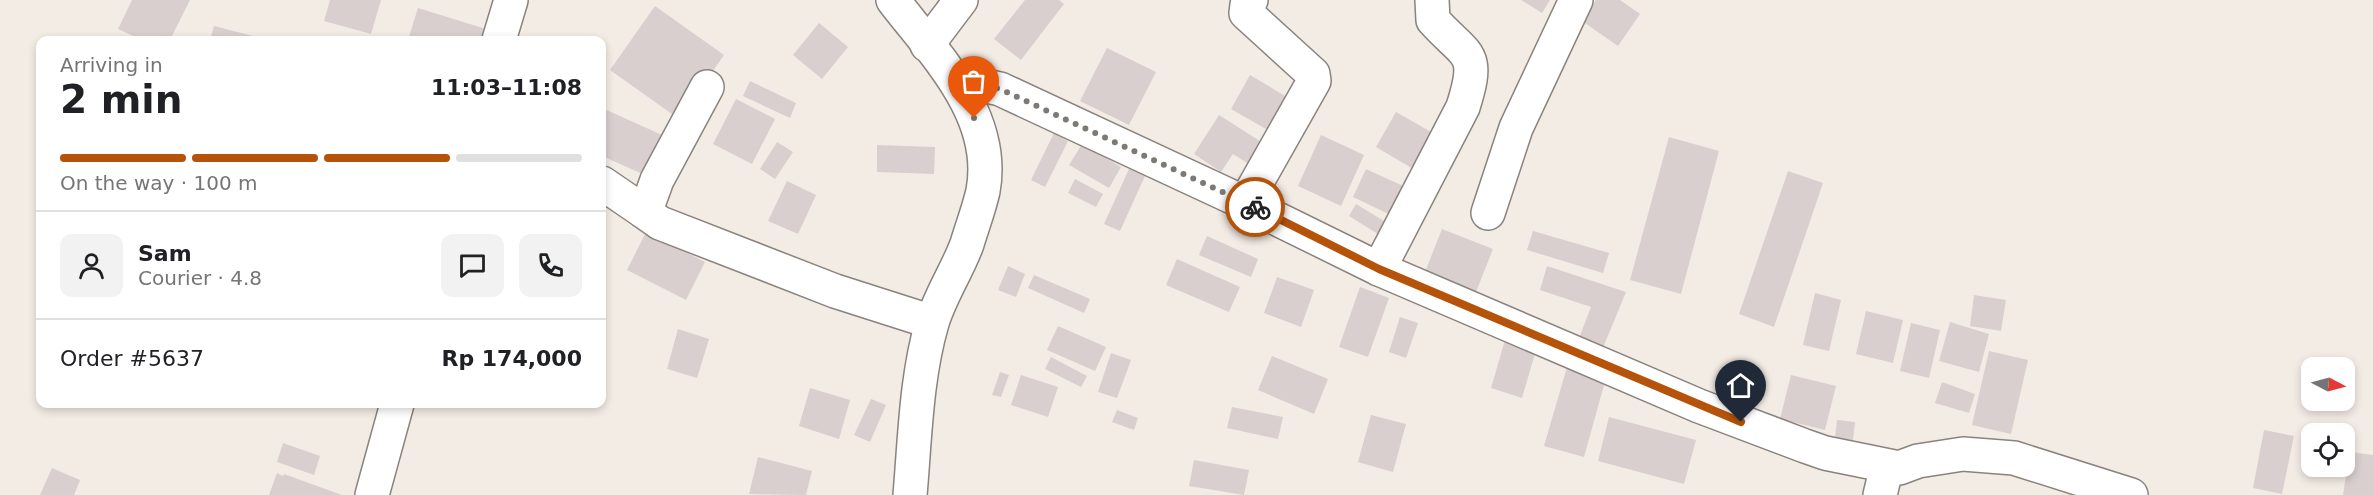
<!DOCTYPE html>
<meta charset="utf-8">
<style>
:root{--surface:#fff;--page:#f2f2f2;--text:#202124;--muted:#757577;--line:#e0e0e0;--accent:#b45309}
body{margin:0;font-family:"DejaVu Sans",sans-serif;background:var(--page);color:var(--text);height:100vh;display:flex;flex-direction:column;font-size:22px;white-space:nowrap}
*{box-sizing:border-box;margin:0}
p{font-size:20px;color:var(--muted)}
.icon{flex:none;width:33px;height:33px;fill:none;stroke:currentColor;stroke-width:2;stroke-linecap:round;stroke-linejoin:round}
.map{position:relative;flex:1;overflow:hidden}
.details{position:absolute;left:36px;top:36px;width:570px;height:372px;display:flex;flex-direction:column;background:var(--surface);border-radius:12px;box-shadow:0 3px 9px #0003}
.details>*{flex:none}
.needle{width:39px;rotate:96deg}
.buttons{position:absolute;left:2301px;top:357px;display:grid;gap:12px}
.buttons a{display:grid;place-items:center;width:54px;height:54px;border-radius:12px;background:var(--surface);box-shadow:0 3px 9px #0003;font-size:30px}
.pin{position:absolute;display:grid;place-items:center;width:51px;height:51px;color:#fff;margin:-62px -26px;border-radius:50% 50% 50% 0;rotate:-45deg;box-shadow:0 0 6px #0007}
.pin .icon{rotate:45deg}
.courier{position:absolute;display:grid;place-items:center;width:60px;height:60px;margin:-30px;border:4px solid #b45309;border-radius:50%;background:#fff;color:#222;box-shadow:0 2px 8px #0007}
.headline em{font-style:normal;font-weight:700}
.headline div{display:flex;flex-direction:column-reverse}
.headline{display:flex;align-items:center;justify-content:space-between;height:102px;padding:0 24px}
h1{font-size:39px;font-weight:700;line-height:45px}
.bar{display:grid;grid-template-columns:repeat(4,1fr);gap:9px 6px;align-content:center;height:72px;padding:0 24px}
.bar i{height:8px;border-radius:4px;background:var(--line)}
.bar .on{background:var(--accent)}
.bar p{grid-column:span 4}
.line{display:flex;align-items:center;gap:15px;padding:0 24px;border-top:2px solid var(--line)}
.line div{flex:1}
.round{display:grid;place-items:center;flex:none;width:63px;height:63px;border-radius:12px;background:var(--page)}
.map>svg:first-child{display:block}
.building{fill:#d9cfce}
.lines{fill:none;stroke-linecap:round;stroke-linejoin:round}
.minor-casing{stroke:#8a837d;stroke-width:36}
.tertiary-casing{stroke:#8a837d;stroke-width:36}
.minor{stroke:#fff;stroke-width:33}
.tertiary{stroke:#fff;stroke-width:33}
.done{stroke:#7d7975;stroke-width:6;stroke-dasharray:0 10.8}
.route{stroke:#b45309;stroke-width:8}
</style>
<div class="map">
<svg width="2373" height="495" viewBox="0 0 2373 495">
<rect width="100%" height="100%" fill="#f3ece5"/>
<g class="building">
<path d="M132,0H190L170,40H142L118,29Z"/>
<path d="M330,0H381L371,34L324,21Z"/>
<path d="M1025,0H1059L1064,4L1021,60L994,39Z"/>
<path d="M1521,0H1550L1542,13Z"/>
<path d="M1596,0H1620L1640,14L1618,46L1582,21Z"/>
<path d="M655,6L724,55L679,119L610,70Z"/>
<path d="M418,8L486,29L482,40H408Z"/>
<path d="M819,23L848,47L822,79L793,55Z"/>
<path d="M214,26L269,40H210Z"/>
<path d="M1107,48L1156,72L1129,125L1080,101Z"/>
<path d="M1250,75L1297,103L1278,136L1231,109Z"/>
<path d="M750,81L796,103L790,118L743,96Z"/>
<path d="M736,99L775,119L752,164L713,144Z"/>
<path d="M602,108L671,139L654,179L602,156Z"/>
<path d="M1396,112L1440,137L1420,173L1376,147Z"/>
<path d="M1219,115L1274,150L1260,171L1233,154L1221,172L1194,154Z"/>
<path d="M1054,133L1068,141L1045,187L1031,180Z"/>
<path d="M1321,135L1364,155L1341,206L1298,186Z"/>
<path d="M1669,137L1719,151L1681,294L1630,280Z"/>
<path d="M777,142L793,152L775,179L760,169Z"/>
<path d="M1082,144L1121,167L1109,188L1069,165Z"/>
<path d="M877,145L935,147L934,174L877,172Z"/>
<path d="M1129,169L1145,176L1120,231L1104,224Z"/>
<path d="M1366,169L1412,190L1399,219L1353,197Z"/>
<path d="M1788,171L1823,183L1774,327L1739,314Z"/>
<path d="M1075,179L1103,194L1096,207L1068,193Z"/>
<path d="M787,181L816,195L798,234L768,221Z"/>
<path d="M1356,204L1394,227L1386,239L1349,216Z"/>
<path d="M1442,229L1493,249L1476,292L1425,272Z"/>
<path d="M1533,231L1609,253L1603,273L1527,250Z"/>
<path d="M646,232L705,262L686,300L627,270Z"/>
<path d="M1207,236L1258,259L1251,277L1199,255Z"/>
<path d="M1177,259L1240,287L1229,312L1166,285Z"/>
<path d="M1008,266L1025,274L1016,297L998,290Z"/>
<path d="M1547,266L1626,292L1602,350L1578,341L1591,307L1540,290Z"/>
<path d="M1034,275L1090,299L1084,313L1028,288Z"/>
<path d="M1277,277L1314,290L1301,327L1264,313Z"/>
<path d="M1360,287L1389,298L1368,357L1339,347Z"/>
<path d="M1815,293L1841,300L1829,351L1803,345Z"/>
<path d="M1974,295L2006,300L2001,331L1970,326Z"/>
<path d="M1866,311L1903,320L1893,363L1856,354Z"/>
<path d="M1400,317L1418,323L1406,358L1389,352Z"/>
<path d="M1950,322L1989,334L1979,372L1939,361Z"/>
<path d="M1911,323L1940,330L1929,378L1900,371Z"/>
<path d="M1058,326L1106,347L1095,371L1047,350Z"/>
<path d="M678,329L709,339L697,378L667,369Z"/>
<path d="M1505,340L1536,350L1522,398L1491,388Z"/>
<path d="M1989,351L2028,360L2011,434L1972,425Z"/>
<path d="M1111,353L1131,360L1117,398L1098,392Z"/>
<path d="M1272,356L1328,379L1314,414L1258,390Z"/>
<path d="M1051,357L1087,376L1081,387L1045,369Z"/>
<path d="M1567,367L1606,378L1584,457L1544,446Z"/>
<path d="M1000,372L1009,375L1001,397L992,395Z"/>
<path d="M1021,375L1058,387L1048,417L1011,405Z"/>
<path d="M1791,375L1836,386L1825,430L1780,419Z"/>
<path d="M1942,382L1975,394L1969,413L1935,403Z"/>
<path d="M810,388L850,400L839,439L799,426Z"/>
<path d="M871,399L886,405L870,442L854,435Z"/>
<path d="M1232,407L1283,417L1278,439L1227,428Z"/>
<path d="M1117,410L1138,418L1134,430L1112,422Z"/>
<path d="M1371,415L1406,424L1393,472L1358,462Z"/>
<path d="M1609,417L1696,440L1684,484L1598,461Z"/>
<path d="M1837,420L1855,422L1853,440L1835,438Z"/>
<path d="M2264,430L2294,436L2282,494L2253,488Z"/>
<path d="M283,443L320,456L314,475L277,462Z"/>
<path d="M2350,452L2373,455V495H2343Z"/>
<path d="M758,457L812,471L806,495L749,494Z"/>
<path d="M1194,460L1249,470L1244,495L1189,486Z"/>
<path d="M52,468L80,480L74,495H40Z"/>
<path d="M277,473L283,476L284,474L342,495H269Z"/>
</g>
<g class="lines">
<g class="minor-casing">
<g id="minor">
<path d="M499,40L511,0"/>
<path d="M927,45L961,0"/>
<path d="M955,79L1000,89L1245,203L1379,269L1699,406L1805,446L1825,453L1899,468L1918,461L1963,454L2014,458L2131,495"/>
<path d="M707,87L657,180L648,205L643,211L660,223L835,291L932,322"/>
<path d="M602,183L643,211"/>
<path d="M1245,203L1314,81L1313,74L1246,13L1247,5L1251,0"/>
<path d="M1488,213L1516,128L1576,0"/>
<path d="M1379,269L1463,107C1481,50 1467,58 1433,20L1432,0"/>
<path d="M372,495L397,404"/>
<path d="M1880,495L1887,466"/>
</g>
</g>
<g class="tertiary-casing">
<path id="tertiary" d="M893,0C935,55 997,115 983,191C979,209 972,227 967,244C957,271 940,296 932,323C916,378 915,438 910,495"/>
</g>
<use href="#minor" class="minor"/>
<use href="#tertiary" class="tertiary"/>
</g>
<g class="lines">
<path class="done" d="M974,118L955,79L1000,89L1255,207"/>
<path class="route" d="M1255,207L1379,269L1741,422"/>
</g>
</svg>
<div class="buttons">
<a><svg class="needle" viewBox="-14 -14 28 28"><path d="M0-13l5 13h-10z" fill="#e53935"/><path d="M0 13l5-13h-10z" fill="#757577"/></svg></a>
<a><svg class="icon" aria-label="locate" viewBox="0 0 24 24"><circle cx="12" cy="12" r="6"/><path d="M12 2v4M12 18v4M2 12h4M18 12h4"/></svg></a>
</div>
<div class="pin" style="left:974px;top:118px;background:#ea580c"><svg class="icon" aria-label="bag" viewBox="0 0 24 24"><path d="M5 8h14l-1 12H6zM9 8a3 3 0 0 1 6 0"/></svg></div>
<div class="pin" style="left:1741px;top:422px;background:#1f2937"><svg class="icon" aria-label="home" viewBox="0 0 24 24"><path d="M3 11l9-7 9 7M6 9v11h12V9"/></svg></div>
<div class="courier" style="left:1255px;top:207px"><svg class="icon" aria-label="bike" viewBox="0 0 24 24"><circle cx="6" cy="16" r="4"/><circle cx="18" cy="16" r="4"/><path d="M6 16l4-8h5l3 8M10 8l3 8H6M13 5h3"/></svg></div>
<section class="details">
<div class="headline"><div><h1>2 min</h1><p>Arriving in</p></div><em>11:03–11:08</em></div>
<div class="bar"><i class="on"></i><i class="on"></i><i class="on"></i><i></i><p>On the way · 100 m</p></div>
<div class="line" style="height:108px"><a class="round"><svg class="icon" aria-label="person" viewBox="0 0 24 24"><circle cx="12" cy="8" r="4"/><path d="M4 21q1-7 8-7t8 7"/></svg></a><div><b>Sam</b><p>Courier · 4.8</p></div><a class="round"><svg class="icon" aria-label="chat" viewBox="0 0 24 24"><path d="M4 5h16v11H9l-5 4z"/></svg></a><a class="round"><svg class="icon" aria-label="phone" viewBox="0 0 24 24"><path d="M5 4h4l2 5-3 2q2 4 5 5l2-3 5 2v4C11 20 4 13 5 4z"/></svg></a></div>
<div class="line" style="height:78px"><div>Order #5637</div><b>Rp 174,000</b></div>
</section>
</div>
